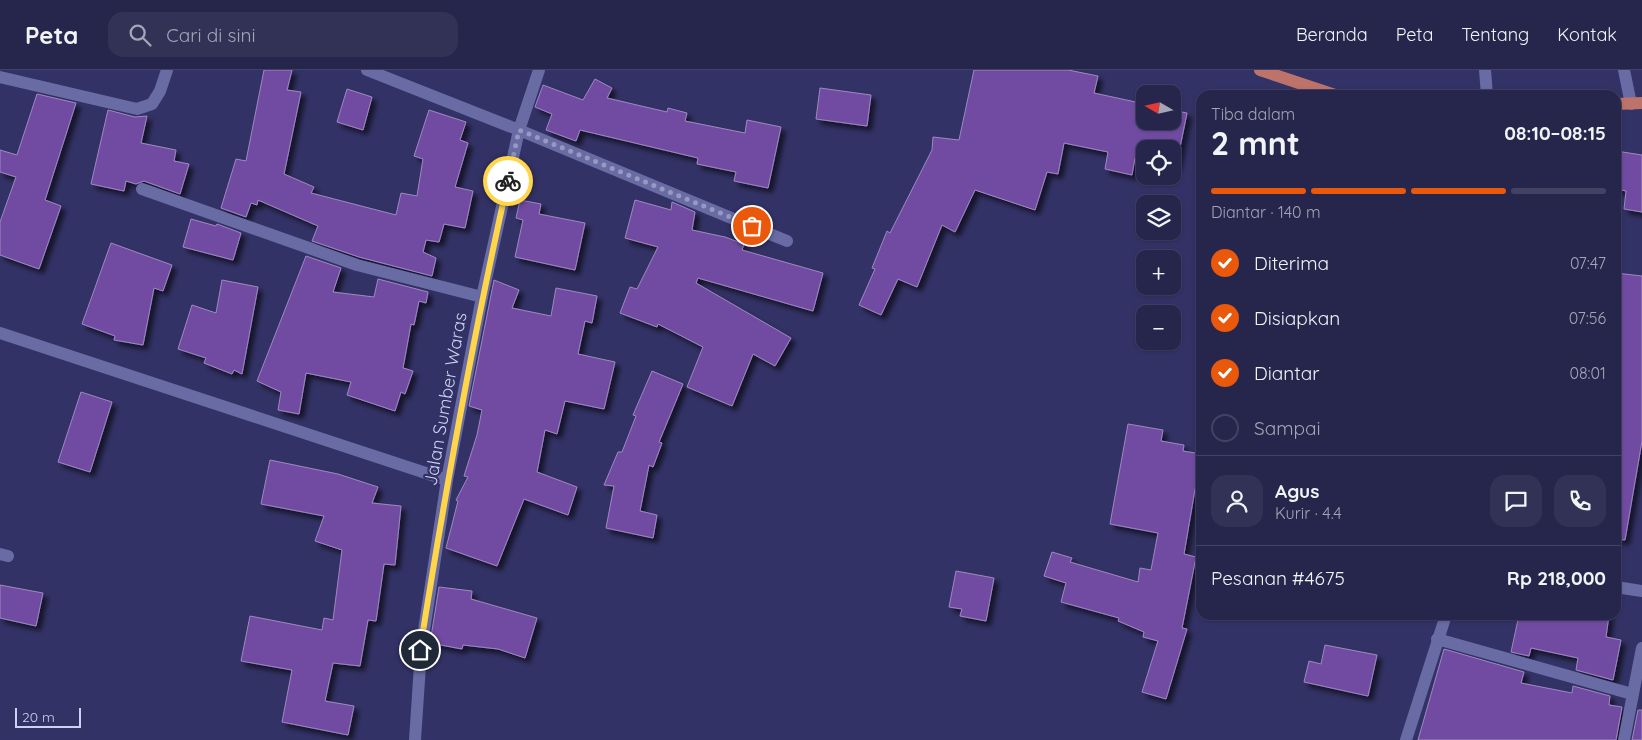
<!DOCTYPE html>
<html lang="id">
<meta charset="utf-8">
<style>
:root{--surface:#26264c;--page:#323256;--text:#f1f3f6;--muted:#a4a5b5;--line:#424364;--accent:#ea580c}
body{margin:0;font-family:Quicksand,sans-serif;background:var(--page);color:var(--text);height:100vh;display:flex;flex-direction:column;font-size:19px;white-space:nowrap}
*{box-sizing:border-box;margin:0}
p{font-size:16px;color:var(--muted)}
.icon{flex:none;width:28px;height:28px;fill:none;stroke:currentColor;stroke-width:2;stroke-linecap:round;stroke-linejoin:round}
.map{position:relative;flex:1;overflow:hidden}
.details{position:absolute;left:1196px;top:20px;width:425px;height:530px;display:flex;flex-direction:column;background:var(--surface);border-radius:15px;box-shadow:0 1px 4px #0004,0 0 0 1px var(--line)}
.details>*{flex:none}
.needle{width:32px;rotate:279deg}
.tools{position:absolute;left:1136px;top:15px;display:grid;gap:10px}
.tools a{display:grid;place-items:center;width:45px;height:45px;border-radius:10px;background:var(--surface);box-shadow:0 1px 4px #0004,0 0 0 1px var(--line);font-size:25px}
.scale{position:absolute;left:15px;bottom:12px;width:66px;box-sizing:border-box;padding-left:5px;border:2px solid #ced1f1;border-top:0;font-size:14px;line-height:18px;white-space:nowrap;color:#ced1f1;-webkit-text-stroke:4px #333266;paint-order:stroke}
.pin{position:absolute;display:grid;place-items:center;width:42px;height:42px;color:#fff;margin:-21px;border:2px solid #fff;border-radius:50%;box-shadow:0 1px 5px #0007}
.courier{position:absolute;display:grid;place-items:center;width:50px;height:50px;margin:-25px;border:4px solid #ffd54a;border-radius:50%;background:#fff;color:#222;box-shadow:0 1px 6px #0007}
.summary em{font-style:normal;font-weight:800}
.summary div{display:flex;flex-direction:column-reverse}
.summary{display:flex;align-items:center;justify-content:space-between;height:85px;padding:0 15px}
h1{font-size:32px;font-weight:800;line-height:38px}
.bar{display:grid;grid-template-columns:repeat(4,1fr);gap:8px 5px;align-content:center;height:60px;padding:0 15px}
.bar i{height:6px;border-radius:4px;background:var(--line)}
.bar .current{background:var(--accent)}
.bar p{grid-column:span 4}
.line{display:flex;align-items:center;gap:12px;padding:0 15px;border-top:1px solid var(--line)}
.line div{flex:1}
.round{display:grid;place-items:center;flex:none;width:52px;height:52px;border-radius:15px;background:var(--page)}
ol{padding:0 15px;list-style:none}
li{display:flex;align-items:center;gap:15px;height:55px}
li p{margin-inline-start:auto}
li .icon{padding:5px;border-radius:50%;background:var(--accent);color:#fff;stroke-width:4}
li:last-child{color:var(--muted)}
li i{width:28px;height:28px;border:2px solid var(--line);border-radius:50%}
header{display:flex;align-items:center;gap:30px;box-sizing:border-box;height:70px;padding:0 25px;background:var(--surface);border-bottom:1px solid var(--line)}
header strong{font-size:24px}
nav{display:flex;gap:28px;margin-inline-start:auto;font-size:18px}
.search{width:350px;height:45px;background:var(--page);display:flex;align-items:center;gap:12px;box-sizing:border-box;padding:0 18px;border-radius:15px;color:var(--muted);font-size:19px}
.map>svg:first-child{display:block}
.building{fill:#714ba2;stroke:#9e88c2;filter:url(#shadow)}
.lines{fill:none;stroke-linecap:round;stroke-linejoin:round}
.minor{stroke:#696ca4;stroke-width:12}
.major{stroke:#be736a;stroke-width:12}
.done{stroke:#9899c0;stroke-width:5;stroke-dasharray:0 9}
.route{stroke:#ffd54a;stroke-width:6}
.labels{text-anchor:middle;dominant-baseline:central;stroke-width:4.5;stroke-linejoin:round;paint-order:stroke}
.street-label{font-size:18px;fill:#ced1f1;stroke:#333266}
</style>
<header>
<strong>Peta</strong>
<div class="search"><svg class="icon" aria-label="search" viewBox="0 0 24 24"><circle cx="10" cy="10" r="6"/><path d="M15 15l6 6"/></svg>Cari di sini</div>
<nav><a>Beranda</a><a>Peta</a><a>Tentang</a><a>Kontak</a></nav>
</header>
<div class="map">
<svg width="1642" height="670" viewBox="0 0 1642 670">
<defs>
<filter id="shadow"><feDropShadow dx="4.5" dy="4.5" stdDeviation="2.5" flood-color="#0009"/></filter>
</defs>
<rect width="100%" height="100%" fill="#333266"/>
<g class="building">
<path d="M264,0H292L287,20L301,22L284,104L314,117L311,123L396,145L401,123L417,126L423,89L414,86L429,40L466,52L460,70L468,73L455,117L473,121L465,158L444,154L439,172L426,170L423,182L436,188L432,206L359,187L312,171L318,156L258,130L257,135L251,133L246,147L221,138L236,89L246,91Z"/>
<path d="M974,0H1068L1098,6L1094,23L1145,34V51H1172V40L1187,43L1176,97L1172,96V79H1145V90L1135,88L1132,105L1105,99L1108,82L1064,73L1058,104L1047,102L1035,140L975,120L955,162L942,155L917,217L898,209L881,245L859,235L875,199L872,198L887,161L890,163L932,80L933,67L959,70Z"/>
<path d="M595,9L612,18L607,28L667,42L668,38L687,43L685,51L745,63L747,50L781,57L768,118L734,111L736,102L697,94L698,88L580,60L576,71L546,60L552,44L535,37L543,15L583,30Z"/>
<path d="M820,18L871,25L867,56L816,49Z"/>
<path d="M347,19L372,27L363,60L337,52Z"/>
<path d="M37,24L76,33L45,130L61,136L39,199L0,185V152L16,107L0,102V80L17,85Z"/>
<path d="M108,40L135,47L147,46L141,73L176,80L174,91L189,94L180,124L144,111L136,114L126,111L124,121L91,114Z"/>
<path d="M1616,81L1642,85V142L1624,139L1626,121L1616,119Z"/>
<path d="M520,130L541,134L539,144L585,153L575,200L515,187L523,150L516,148Z"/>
<path d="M635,130L671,140L672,132L695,142L692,160L725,167L744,174L742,180L823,203L813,241L698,208L696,213L791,268L775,296L753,284L732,336L687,317L703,277L658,254L657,257L620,243L630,217L637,219L658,177L625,168Z"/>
<path d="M191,149L216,156L217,154L241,163L233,190L183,177Z"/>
<path d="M111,173L172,195L163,221L154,218L143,275L114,270L115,266L82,254Z"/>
<path d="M306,186L341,198L333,222L374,227L378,209L428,222L426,233L419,231L414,255L411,254L403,298L413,301L405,324L401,322L395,341L347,325L351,312L306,303L299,344L278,340L281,322L257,311Z"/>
<path d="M1616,203L1642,206V371L1625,470L1616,469Z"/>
<path d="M222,210L258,217L242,304L234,300L232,304L204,293L206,288L178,279L192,235L216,243Z"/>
<path d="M494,210L519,220L512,238L551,246L556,218L597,226L592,253L585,251L578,284L615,292L604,339L565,331L557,364L545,360L537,402L577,417L568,445L524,429L497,496L446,478L458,431L456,430L468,407L464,406L477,365L482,340L469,336Z"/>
<path d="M652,301L683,314L659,372L662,373L653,397L649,395L640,441L657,445L653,468L606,458L614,416L604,415L618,382H622L636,346L633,345Z"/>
<path d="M81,322L112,332L90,402L58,392Z"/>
<path d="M1128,354L1163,360L1161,371L1184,375L1183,381L1201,384L1184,484L1196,487L1182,558L1187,559L1166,629L1142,622L1158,571L1143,567L1144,562L1118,551L1119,548L1061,532L1066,513L1044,506L1052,482L1072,488L1070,492L1138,512L1140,498L1151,500L1158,463L1110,454Z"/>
<path d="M270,390L338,404L378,417L372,433L401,436L395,495L384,494L376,551L368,550L360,596L333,593L325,631L354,636L348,665L282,652L292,600L241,591L250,546L322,560L324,548L333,550L342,480L315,471L324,446L261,434Z"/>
<path d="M956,501L994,508L986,551L960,546L962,539L949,537Z"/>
<path d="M0,515L43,523L36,556L0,548Z"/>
<path d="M439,517L472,521L471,529L537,548L525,588L498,579L463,575L462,579L430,573Z"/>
<path d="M1519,545H1609L1606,567L1621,570L1613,610L1576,600L1578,588L1531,578L1529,586L1511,582Z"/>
<path d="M1325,575L1377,585L1368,626L1304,612L1309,591L1321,594Z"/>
<path d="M1444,579L1524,602L1521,613L1572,623L1573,616L1610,626L1609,635L1622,637L1616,670H1418Z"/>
<path d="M1638,640H1642V670H1632Z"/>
</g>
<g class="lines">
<g class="minor">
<path d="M367,0L519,60L787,171"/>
<path d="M1485,0L1487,25"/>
<path d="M1624,0L1631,34"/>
<path d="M0,7L137,39L152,34L160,21L167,0"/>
<path d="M142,119L357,195L482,227"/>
<path d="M0,263L447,410"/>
<path d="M0,484L8,486"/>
<path d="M1616,517L1642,521"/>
<path d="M1437,569L1632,624"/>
<path d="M415,670L421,580L447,410L482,227L519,60L539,0"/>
<path d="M1406,670L1446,545"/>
<path d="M1624,670L1642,578"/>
</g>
<g class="major">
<path d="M1260,0L1335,25"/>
<path d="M1616,34L1642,33"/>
</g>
</g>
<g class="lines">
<path class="done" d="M508,111L519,60L752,156"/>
<path class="route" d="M420,580C445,422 473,266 508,111"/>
</g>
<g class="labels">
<g class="street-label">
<text transform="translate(445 329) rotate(-80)">Jalan Sumber Waras</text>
</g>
</g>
</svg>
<div class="tools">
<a><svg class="needle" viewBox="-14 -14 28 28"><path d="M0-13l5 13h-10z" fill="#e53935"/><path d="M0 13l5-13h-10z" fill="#a4a5b5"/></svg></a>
<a><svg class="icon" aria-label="locate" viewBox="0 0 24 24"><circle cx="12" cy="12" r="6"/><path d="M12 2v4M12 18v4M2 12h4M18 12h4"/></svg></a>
<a><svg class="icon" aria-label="layers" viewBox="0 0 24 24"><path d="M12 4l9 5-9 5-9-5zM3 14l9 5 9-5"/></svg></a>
<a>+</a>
<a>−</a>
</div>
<div class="scale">20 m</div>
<div class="pin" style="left:752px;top:156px;background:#ea580c"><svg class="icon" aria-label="bag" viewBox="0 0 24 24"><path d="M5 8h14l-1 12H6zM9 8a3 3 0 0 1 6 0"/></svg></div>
<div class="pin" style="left:420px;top:580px;background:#1f2937"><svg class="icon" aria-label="home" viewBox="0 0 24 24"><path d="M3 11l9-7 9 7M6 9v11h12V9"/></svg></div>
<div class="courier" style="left:508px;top:111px"><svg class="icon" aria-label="bike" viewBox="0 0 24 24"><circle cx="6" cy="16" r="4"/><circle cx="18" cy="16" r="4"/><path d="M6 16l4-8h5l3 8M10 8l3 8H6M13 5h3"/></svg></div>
<section class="details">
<div class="summary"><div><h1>2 mnt</h1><p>Tiba dalam</p></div><em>08:10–08:15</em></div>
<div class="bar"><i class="current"></i><i class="current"></i><i class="current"></i><i></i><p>Diantar · 140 m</p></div>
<ol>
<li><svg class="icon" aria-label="check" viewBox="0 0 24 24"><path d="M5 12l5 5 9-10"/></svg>Diterima<p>07:47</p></li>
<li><svg class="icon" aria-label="check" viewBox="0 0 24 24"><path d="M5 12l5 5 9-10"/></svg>Disiapkan<p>07:56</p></li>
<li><svg class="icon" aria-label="check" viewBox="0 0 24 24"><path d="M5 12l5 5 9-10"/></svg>Diantar<p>08:01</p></li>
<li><i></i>Sampai</li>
</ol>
<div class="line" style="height:90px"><a class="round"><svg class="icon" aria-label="person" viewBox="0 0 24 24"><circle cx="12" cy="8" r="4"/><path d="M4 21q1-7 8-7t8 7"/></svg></a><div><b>Agus</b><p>Kurir · 4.4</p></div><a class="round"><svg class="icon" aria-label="chat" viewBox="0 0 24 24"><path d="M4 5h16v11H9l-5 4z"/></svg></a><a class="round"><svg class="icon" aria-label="phone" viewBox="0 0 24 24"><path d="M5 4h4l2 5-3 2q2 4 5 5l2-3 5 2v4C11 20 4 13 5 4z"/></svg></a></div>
<div class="line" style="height:65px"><div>Pesanan #4675</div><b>Rp 218,000</b></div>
</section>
</div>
